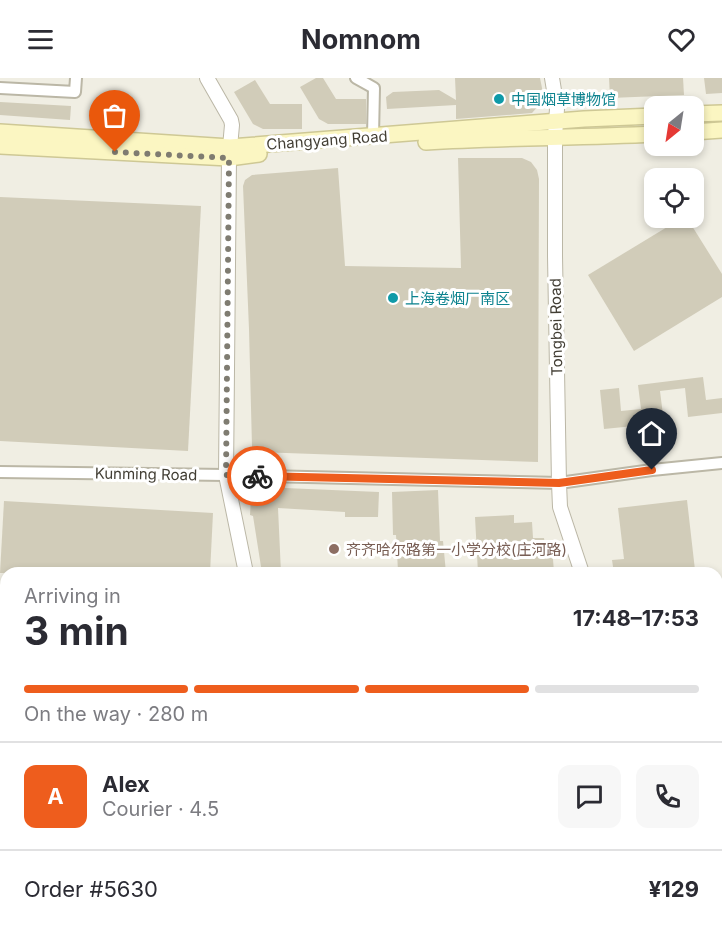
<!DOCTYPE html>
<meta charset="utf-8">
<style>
:root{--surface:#fff;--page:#f7f7f7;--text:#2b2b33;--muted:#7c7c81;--line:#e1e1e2;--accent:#ee5d1d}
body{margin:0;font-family:Inter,"Noto Sans SC",sans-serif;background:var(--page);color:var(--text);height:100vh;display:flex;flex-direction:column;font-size:22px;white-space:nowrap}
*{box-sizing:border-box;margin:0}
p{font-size:20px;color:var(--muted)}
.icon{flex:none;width:33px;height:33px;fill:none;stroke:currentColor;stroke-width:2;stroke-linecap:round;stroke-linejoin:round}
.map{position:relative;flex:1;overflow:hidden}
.details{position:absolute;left:0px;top:489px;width:723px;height:374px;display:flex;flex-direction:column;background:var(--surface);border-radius:18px 18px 0 0;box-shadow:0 3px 9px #0003}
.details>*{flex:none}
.needle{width:39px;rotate:210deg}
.buttons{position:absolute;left:644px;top:18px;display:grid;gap:12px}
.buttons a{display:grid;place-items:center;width:60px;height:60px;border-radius:12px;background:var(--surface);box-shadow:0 3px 9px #0003;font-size:30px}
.pin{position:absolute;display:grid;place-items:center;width:51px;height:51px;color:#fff;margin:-62px -26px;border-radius:50% 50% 50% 0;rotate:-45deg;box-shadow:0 0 6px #0007}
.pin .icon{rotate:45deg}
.courier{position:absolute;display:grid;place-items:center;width:60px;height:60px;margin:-30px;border:4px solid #ee5d1d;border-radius:50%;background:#fff;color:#222;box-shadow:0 2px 8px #0007}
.overview em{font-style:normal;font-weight:700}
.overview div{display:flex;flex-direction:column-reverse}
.overview{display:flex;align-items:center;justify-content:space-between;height:102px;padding:0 24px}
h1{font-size:39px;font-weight:700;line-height:45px}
.bar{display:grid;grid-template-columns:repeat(4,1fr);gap:9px 6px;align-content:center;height:72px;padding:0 24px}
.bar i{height:8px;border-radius:4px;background:var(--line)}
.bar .selected{background:var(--accent)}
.bar p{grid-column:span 4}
.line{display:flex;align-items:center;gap:15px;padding:0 24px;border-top:2px solid var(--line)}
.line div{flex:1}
.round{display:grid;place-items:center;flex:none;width:63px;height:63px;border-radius:12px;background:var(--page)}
header{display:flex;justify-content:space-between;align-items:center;height:78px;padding:0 24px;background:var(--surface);font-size:27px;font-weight:700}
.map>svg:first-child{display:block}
.building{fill:#d1ccb9}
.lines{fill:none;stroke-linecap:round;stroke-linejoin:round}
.trunk-tunnel{stroke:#cdcbc0;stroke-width:16;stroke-dasharray:16 8;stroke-linecap:butt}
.minor-casing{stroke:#bbb7a6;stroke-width:14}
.tertiary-casing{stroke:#bbb7a6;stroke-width:16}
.secondary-casing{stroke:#cec895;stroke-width:18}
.primary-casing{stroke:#dccb66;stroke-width:20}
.minor{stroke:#fff;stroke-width:10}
.tertiary{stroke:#fff;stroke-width:14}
.secondary{stroke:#fbf6c2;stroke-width:15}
.primary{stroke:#f8eb94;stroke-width:16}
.done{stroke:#7f7c71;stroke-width:6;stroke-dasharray:0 10.8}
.route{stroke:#ee5d1d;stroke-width:8}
.culture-dot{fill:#0f9aa8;stroke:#fff;stroke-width:2}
.education-dot{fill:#8d6e63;stroke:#fff;stroke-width:2}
.labels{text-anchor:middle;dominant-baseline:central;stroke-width:6;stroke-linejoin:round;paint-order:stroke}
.culture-label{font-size:15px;fill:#0d838f;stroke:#fff;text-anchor:start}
.street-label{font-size:15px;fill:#423e34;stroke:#fff}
.education-label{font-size:15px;fill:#785e54;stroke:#fff;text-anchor:start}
</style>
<header><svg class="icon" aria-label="menu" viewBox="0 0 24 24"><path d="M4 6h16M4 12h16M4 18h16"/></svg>Nomnom<svg class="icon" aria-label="heart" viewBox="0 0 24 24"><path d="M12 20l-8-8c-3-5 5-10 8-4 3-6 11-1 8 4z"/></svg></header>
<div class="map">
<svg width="722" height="862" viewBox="0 0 722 862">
<rect width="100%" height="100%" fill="#f0eee3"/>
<g class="building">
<path d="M316,0H323L336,21H366V46H328L319,41L300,9Z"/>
<path d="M455,0H540L543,15L540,26L532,35L456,41V27L387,31L386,19L393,14L439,12L456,22Z"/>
<path d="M609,0H683L684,17L610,20Z"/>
<path d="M704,0H722V15L706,16Z"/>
<path d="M255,2L270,26H302V51H263L253,46L234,14Z"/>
<path d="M0,24L71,28L70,42L0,37Z"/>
<path d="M458,80H522L531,84L537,92L539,101L538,384L258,374L254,372L252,369L249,251L243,108L245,102L252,97L338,90L345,188L461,190Z"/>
<path d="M0,119L201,128L188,373L0,363Z"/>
<path d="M682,140H687L722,196V219L634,273L588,197Z"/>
<path d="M703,299L706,322L722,320V335L688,339L685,310L660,313L664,345L604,351L600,312L619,310L621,333L641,331L638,307Z"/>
<path d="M261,409L379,414L378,439H345V434L278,430L281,495H262L253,438L250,437L251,420L256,412Z"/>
<path d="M438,412L440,463H443L446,495H419V491L398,493L396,457H393L392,414Z"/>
<path d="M687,422L695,492L672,495H614L612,482L624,481L618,430Z"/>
<path d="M4,423L213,435L210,495H0Z"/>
<path d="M514,437V445L532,444L533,460H544L545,467H552L554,495H478L475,439Z"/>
</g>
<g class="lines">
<g class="trunk-tunnel">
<path d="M717,781L722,779"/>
<path d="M495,862L513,856"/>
</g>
<g class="minor-casing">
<g id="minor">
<path d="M356,0L374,10L373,58"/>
<path d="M0,10L75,14L76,0"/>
<path d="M0,394L226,397L559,405L652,392L722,385"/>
<path d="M0,611H6"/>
<path d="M717,666L722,667"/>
</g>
</g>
<g class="tertiary-casing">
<g id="tertiary">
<path d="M207,0L231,42L232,47L229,80L226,397L246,495"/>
<path d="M552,0L557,31L555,58V178L559,405L560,429L582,495"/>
<path d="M291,856V862"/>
<path d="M687,856L689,862"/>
</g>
</g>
<g class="secondary-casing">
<g id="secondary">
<path d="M693,36L722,35"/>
<path d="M0,54L230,69L584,41L654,38"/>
<path d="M693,54L722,52"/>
<path d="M426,64C502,59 578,60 654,56"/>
<path d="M0,68L229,80L259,76"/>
</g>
</g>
<g class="primary-casing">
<g id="primary">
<path d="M717,771L722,769"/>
<path d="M717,793L722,792"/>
<path d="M443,862L459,856"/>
<path d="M510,862L527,856"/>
</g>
</g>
<use href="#minor" class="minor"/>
<use href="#tertiary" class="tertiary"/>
<use href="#secondary" class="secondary"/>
<use href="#primary" class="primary"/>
</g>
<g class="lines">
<path class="done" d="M115,74L229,80L226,397L257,398"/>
<path class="route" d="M257,398L559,405L652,392"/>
</g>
<g class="culture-dot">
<circle cx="499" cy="21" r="6"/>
<circle cx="393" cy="220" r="6"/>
</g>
<circle class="education-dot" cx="334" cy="471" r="6"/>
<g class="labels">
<g class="culture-label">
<text x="511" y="21">中国烟草博物馆</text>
<text x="405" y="220">上海卷烟厂南区</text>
</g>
<g class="street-label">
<text transform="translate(327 62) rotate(-4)">Changyang Road</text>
<text transform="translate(556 249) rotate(-91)">Tongbei Road</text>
<text transform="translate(146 396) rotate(1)">Kunming Road</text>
</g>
<g class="education-label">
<text x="346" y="471">齐齐哈尔路第一小学分校(庄河路)</text>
</g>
</g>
</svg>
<div class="buttons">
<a><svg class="needle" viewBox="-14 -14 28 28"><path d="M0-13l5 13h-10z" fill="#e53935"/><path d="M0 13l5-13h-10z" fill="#7c7c81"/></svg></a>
<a><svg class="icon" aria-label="locate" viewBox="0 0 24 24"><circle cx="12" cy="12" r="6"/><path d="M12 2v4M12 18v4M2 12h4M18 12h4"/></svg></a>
</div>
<div class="pin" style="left:115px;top:74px;background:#ea580c"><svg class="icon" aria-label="bag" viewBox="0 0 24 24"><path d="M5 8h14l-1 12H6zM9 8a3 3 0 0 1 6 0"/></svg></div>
<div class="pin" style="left:652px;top:392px;background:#1f2937"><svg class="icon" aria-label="home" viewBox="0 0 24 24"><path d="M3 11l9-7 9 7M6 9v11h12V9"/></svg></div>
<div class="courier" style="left:257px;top:398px"><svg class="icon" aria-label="bike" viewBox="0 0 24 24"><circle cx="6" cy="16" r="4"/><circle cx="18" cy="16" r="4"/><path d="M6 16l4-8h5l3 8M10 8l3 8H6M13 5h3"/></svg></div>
<section class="details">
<div class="overview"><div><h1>3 min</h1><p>Arriving in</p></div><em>17:48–17:53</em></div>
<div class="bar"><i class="selected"></i><i class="selected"></i><i class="selected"></i><i></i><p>On the way · 280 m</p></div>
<div class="line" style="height:108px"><b class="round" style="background:var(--accent);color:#fff">A</b><div><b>Alex</b><p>Courier · 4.5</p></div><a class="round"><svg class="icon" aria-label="chat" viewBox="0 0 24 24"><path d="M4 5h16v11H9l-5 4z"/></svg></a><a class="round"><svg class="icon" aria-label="phone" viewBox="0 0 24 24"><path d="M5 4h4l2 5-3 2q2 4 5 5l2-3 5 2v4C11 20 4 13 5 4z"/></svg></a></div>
<div class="line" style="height:78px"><div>Order #5630</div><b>¥129</b></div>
</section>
</div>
